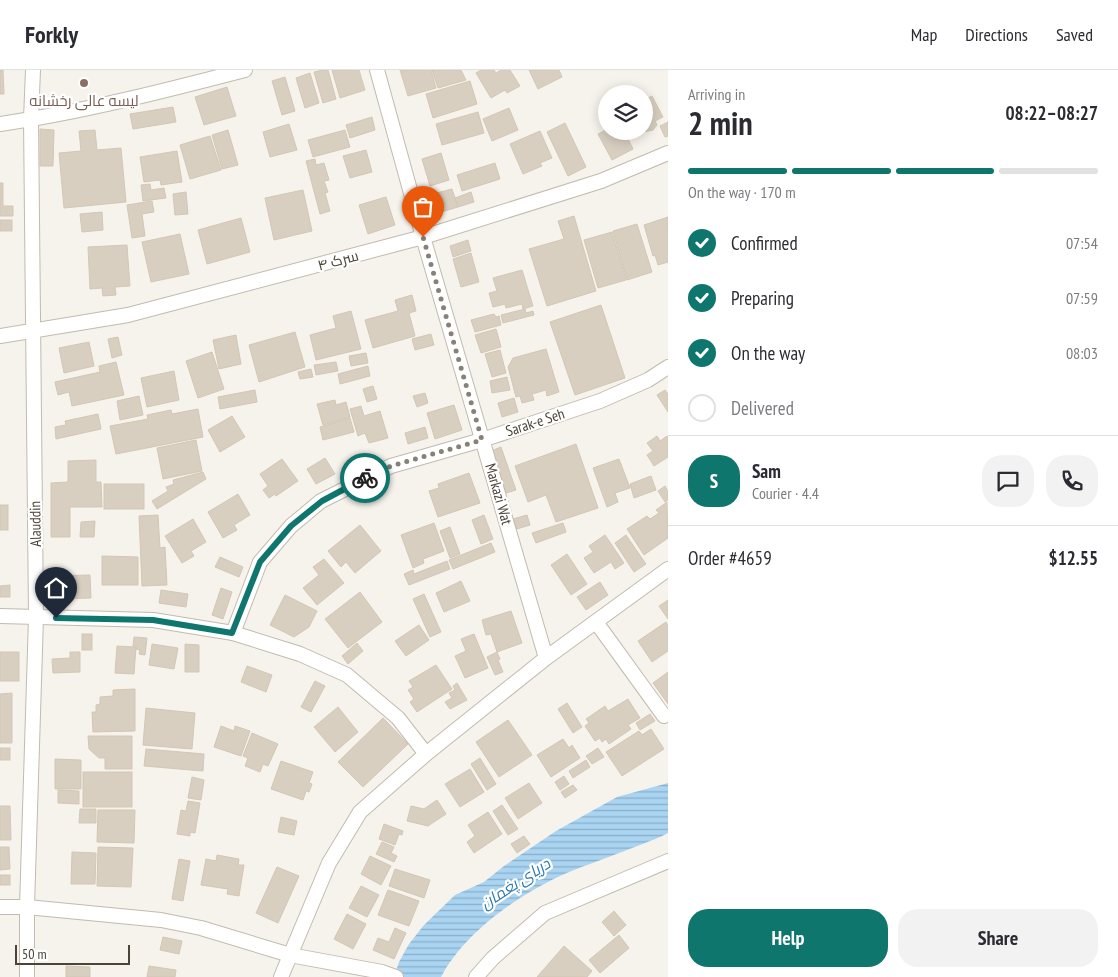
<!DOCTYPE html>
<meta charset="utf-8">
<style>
:root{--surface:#fff;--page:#f2f2f3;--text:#2b2b33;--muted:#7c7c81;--line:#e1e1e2;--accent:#0f766e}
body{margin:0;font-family:"PT Sans Narrow",Cairo,sans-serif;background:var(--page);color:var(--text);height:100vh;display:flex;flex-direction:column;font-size:19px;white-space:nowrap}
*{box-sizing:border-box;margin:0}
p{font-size:16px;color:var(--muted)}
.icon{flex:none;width:28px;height:28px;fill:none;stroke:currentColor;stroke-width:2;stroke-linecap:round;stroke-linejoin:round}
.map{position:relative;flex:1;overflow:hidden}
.side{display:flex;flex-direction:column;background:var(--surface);width:450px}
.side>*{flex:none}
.buttons{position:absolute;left:598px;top:15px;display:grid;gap:10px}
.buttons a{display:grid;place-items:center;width:55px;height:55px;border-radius:50%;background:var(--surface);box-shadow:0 2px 12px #0003;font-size:25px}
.scale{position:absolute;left:15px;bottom:12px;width:115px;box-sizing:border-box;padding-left:5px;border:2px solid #4b4439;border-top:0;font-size:14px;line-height:18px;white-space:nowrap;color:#4b4439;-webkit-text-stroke:4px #fff;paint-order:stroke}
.pin{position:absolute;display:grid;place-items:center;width:42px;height:42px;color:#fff;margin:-51px -21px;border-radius:50% 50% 50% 0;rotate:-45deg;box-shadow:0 0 5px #0007}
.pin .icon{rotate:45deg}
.courier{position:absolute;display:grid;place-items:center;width:50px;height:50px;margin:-25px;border:4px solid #0f766e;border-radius:50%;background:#fff;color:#222;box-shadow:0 1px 6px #0007}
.headline em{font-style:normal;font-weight:700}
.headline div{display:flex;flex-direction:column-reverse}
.headline{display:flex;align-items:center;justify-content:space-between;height:85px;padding:0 20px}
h1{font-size:32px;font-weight:700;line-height:38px}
.bar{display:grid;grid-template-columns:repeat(4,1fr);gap:8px 5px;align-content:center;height:60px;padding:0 20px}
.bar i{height:6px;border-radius:4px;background:var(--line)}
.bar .on{background:var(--accent)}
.bar p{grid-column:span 4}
.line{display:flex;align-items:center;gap:12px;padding:0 20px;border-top:1px solid var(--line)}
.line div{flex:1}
.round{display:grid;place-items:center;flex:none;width:52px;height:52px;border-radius:20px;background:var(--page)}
ol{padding:0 20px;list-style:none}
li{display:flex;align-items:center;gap:15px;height:55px}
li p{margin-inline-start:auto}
li .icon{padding:5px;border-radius:50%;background:var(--accent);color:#fff;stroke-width:4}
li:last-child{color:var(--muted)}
li i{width:28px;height:28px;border:2px solid var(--line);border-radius:50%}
.action{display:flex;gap:10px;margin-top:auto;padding:10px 20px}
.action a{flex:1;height:58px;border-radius:20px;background:var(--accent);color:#fff;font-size:20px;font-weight:700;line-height:58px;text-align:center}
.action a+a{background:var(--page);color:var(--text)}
header{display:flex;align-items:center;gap:30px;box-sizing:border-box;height:70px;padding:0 25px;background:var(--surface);border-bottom:1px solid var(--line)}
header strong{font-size:24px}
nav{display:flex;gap:28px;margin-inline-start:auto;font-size:18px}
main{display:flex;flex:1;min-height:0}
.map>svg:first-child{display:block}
.water{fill:url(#water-rules)}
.building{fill:#d8cfc1;stroke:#d3c7b4}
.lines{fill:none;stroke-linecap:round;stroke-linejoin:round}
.street-casing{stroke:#c2bbae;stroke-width:16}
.street{stroke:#fff;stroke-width:14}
.done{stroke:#878178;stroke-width:5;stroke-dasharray:0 9}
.route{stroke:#0f766e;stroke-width:6}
.education-dot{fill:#8d6e63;stroke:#fff;stroke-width:2}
.labels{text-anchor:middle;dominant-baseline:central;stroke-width:4.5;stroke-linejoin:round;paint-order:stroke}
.education-label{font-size:15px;fill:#785e54;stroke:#fff}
.street-label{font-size:15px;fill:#4b4439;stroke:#fff}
.water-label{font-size:16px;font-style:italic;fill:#2e7ab2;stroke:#fff}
</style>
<header>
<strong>Forkly</strong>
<nav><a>Map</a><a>Directions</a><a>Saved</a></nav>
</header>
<main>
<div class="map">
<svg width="668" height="907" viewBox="0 0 668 907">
<defs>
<pattern id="water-rules" width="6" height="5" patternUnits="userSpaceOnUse" patternTransform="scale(1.25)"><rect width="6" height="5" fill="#a9d4f2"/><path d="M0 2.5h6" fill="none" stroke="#8caec5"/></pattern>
</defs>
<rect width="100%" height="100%" fill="#f6f3ec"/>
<path class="water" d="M668,713V763C659,768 649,771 640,775C620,783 600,790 579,798C529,817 467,858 441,907H394L399,892L409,874L424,855L455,825L484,812L504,796L556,761L617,727Z"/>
<g class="building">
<path d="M0,0H3L4,24H0Z"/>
<path d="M323,0H328L336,29L323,33L314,2Z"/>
<path d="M332,0H359L365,20L340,28Z"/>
<path d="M400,0H431L436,18L408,26Z"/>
<path d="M432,0H461L466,10L438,18Z"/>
<path d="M481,0H494L496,3L501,0H510L520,16L507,23L505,20L491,28L476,3Z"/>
<path d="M529,0H559L562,7L538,19Z"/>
<path d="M310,3L319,33L305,38L296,8Z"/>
<path d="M285,7L295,41L282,45L272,11Z"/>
<path d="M470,11L477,34L433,48L426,24Z"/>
<path d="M227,17L236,46L204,55L195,27Z"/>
<path d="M652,26L663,47L655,51L657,55L653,60L643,62L644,30Z"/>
<path d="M173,37L176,52L133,59L130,44Z"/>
<path d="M509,38L518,60L492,71L483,49Z"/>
<path d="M478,42L484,63L442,75L436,54Z"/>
<path d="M372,47L375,60L350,68L346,55Z"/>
<path d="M668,52V66L665,67L660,56Z"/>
<path d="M565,53L586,97L568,106L547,62Z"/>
<path d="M289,54L297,80L270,87L263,62Z"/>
<path d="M40,59L54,60L53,96H40Z"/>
<path d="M95,60L97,80L121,78L126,132L64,138L59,83L81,81L79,61Z"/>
<path d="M228,60L238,95L222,99L212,65Z"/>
<path d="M345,60L350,77L313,87L308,70Z"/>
<path d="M606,60L624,61L633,79L612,90L598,64Z"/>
<path d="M540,61L552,88L540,93L542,96L523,104L510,74Z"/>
<path d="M210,66L221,100L190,109L180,75Z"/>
<path d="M366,80L372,102L350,108L343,86Z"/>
<path d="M177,81L182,112L161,115L160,110L144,112L140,87Z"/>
<path d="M441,83L449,110L430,116L422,89Z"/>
<path d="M315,89L316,95L324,93L329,110L324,111L328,122L325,123L330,141L320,144L306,91Z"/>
<path d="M495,93L500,109L462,121L457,105Z"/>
<path d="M0,113H3V136H13V146H0Z"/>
<path d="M150,114L151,120L164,118L166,128L143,131L141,115Z"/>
<path d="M452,119L458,137L438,143L433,124Z"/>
<path d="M303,120L312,161L274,170L265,128Z"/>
<path d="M186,122L188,144L175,145L173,124Z"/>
<path d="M471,122L474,132L458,137L455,128Z"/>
<path d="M386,127L395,155L368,164L359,135Z"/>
<path d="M152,131L154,142L142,144L145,166L132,168L127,135Z"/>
<path d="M102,142L103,160L82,162L80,144Z"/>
<path d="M574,146L596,221L547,236L529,179L564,169L558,151Z"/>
<path d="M668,147V192L658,195L655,185L653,186L644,155Z"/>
<path d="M241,148L250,182L207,194L198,160Z"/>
<rect x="0" y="150" width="12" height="11"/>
<path d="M637,154L652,202L627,210L613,161Z"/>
<path d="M612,162L626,210L598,218L584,170Z"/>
<path d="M180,164L189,204L151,212L142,172Z"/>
<path d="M468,170L471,181L453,187L450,176Z"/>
<path d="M127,175L130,216L115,217L116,225L103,226L102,218L90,219L88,177Z"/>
<path d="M471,183L479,212L461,217L453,189Z"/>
<path d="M522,200L533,236L523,239L522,234L506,238L505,234L493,237L489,223L497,221L493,208Z"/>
<path d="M412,225L416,241L409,243L415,266L373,278L365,250L398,241L395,230Z"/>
<path d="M601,235L625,308L575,325L550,252Z"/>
<path d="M525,239L526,243L533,241L534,245L503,253L501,245Z"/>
<path d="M351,241L361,279L316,290L310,265L336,258L333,246Z"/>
<path d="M494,244L496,247L499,246L501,255L475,262L471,250Z"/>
<path d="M496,259L501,277L481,283L475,265Z"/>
<path d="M295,262L305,297L259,312L249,275Z"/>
<path d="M431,264L434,275L415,280L412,269Z"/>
<path d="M236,265L241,294L219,299L213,270Z"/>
<path d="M118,267L122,285L112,288L108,269Z"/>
<path d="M89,272L94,296L64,303L59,278Z"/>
<path d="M546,279L559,322L547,326L546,320L532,324L534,330L522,333L520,326L516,327L508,297L513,288Z"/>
<path d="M500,280L506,303L492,307L485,284Z"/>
<path d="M212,282L224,319L198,328L186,291Z"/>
<path d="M366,283L368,293L351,296L349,286Z"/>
<path d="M116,292L124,325L72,336L69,322L58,325L55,312L100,302L99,296Z"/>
<path d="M336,292L338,301L316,305L314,295Z"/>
<path d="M368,296L370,306L340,314L338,304Z"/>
<path d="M311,299L313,307L300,309L298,302Z"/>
<path d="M174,301L179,330L147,337L141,308Z"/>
<path d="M507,307L510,320L492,323L490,311Z"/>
<path d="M373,316L377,329L367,332L363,319Z"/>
<path d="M255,320L257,332L220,339L218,327Z"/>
<path d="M665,320L668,324V342L657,325Z"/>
<path d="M425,323L428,333L417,337L413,326Z"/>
<path d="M139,326L143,345L120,350L117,331Z"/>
<path d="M514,328L518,342L502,347L498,333Z"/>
<path d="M335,330L336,335L346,332L350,347L323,355L317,334Z"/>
<path d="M454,335L462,360L435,369L427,343Z"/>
<path d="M361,336L364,346L380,341L388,368L369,373L365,363L358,366L350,339Z"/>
<path d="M198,339L203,367L116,384L110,356L148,349L147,345L171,340L172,344Z"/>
<path d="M98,344L101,359L56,369L55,357L66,355L65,351Z"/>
<path d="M232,346L245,367L220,382L208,360Z"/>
<path d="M350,348L354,362L323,370L320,357Z"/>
<path d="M425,357L428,368L408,374L405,363Z"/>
<path d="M657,366L660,371L667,366L668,368V387L654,396L647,385L653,381L647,373Z"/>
<path d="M196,370L202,401L163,409L157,378Z"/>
<path d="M576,374L598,438L556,452L546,425L528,432L515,396Z"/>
<path d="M501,377L516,420L506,423L491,381Z"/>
<path d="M325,388L335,404L316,414L307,399Z"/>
<path d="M282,389L298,411L276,426L275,424L269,428L263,420L268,416L260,404Z"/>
<path d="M619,389L630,418L615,423L618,432L607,437L593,398Z"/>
<path d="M96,390V412H101L102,437H70V467H51V413L68,412V391Z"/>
<path d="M203,402L206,409L157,439L152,431L168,421L166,417L174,414L173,410Z"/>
<path d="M469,403L480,433L438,447L429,421L439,418L438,414Z"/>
<path d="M651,406L656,420L634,428L630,414Z"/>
<rect x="104" y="414" width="40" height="25"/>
<path d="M665,416L668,421V430L665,432L658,421Z"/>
<path d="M238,424L250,445L234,455L237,460L223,468L208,442Z"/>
<path d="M667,432L668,468L644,485L627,459L647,446L650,449L659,443L656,440Z"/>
<rect x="0" y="435" width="8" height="25"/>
<path d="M158,445L160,478L165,477L167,515L142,516L139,446Z"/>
<path d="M484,445L493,469L481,474L472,450Z"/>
<path d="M527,445L530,455L517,459L513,449Z"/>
<path d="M193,449L206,472L191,481L194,486L182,493L165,466Z"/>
<path d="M95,451L94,467H80L81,452Z"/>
<path d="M434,453L444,481L423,489L424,493L413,498L401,465Z"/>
<path d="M563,453L566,462L536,473L532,463Z"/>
<path d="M360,455L381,481L355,503L346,492L341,497L328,481Z"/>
<path d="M450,457L460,484L450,488L440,461Z"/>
<path d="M605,465L624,493L615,499L611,492L594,503L584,488L593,482L589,476Z"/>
<path d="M626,465L646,494L634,502L615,473Z"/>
<path d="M491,473L495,482L453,499L449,490Z"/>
<path d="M567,484L587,514L571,525L551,495Z"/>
<path d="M102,486L138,487V515H102Z"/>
<path d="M220,487L243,497L239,507L215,497Z"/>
<path d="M324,489L344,513L317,535L303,518L319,505L313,497Z"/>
<path d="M447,491L450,499L409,515L404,504L413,500L414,504Z"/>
<path d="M90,505L91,528L49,529V506Z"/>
<path d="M461,511L470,531L444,542L436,523Z"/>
<path d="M600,512L608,525L586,540L577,527Z"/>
<path d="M10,515V527H0V516Z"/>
<path d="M221,518L232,522L223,549L212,545Z"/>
<path d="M161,520L188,524L186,537L159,533Z"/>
<path d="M360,522L382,552L348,578L325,549Z"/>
<path d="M424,524L441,562L430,567L413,529Z"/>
<path d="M285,525L317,541L309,557L294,567L270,555Z"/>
<path d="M668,530V549L659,536Z"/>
<path d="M511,541L522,573L497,582L491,564L486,565L482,550Z"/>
<path d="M666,552L668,556V581L652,592L638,571Z"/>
<path d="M419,555L429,570L406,586L395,571Z"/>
<rect x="82" y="564" width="10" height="16"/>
<path d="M474,564L488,598L465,608L455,586L466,581L461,569Z"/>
<path d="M134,567L147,568L145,585L139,584L140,580L136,579V576H133Z"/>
<path d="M357,573L363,581L348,594L342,586Z"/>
<path d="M152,574L178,578L174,599L149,595Z"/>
<path d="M185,574L199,575V602H185Z"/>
<path d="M117,576L136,577L134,604L115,603Z"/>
<rect x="0" y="582" width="19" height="29"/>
<path d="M70,582H80V602L53,603L52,589L70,588Z"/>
<path d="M497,582L500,589L498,590L503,602L495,605L487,587Z"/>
<path d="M436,595L452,619L417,642L410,632L414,629L408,620L413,617L409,611Z"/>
<path d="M247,596L272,605L266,622L241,612Z"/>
<path d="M668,602V634L653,613Z"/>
<path d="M315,611L325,616L311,642L301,637Z"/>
<path d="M457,613L467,630L450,639L445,632L452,628L449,623L455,620L453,616Z"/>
<path d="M135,619V661L93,662L92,642H96V635L100,634V627L113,626V620Z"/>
<path d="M12,623V673H0V624Z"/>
<path d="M628,629L640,648L628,655L631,659L609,674L606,669L602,672L600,668L595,671L585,656L589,653L586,649L605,636L608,641Z"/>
<path d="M567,633L582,657L573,663L558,639Z"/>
<path d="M338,637L358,662L335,682L314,657Z"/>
<path d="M146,638L195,643L192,679L143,675Z"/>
<path d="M650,644L655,651L640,660L636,653Z"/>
<path d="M383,648L408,674L363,717L338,692Z"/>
<path d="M508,650L532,685L499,707L476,672Z"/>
<path d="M221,656L234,661L235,656L250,661L241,686L214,677Z"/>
<path d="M651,659L664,679L622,706L606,682L639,661L642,665Z"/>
<path d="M252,663L278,674L268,696L263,694L260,702L245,696L248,688L243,686Z"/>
<path d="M88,666H132V699H105V688H99L89,679Z"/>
<path d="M563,669L569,678L572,675L580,688L551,707L537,685Z"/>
<rect x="0" y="678" width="10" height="12"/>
<path d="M598,678L604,687L592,694L586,686Z"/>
<path d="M146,679L204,684L203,701L144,696Z"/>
<path d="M480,688L496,714L487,720L471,694Z"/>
<path d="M55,689L81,690V719H55Z"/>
<path d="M586,690L590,697L573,708L569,701Z"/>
<path d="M281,691L313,702L309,713L312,714L309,722L306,721L303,730L271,719Z"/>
<path d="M470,699L484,722L460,737L445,714Z"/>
<rect x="83" y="702" width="49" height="35"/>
<path d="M564,706L569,714L560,720L555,712Z"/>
<path d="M192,707L204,710L201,730L188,728Z"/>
<path d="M529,713L542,733L518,749L505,728Z"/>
<path d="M573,715L577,720L565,728L561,722Z"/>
<path d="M58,720L79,721V734L58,733Z"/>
<path d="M437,730L446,744L428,756L407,751L411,736L424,739Z"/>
<path d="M188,731L200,733L195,763L190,762V766L177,764L181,740L186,741Z"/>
<path d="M502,735L518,759L508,765L493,741Z"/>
<path d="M0,736H10L11,770H0Z"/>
<path d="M80,739H96V753H79Z"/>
<path d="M98,740H135L134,773L97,772Z"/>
<path d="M488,742L502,764L474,783L467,772L475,766L468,755Z"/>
<path d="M281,747L297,751L294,765L278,762Z"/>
<path d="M384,754L403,761L402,765L399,764L395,775L379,769Z"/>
<path d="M524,766L530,774L517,783L511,774Z"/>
<path d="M382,772L394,777L391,783L397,786L394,792L376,784Z"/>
<path d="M0,777H9L10,799L0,800Z"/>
<path d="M98,777L133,778L131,817L97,816Z"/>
<path d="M72,782L96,783L95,814H71Z"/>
<path d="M217,785L239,789L238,795H244L239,826L227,824L228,819L201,815L206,789L216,791Z"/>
<path d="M370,786L391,796L381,815L361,804Z"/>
<path d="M179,789L190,791L183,831L172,829Z"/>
<path d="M277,797L299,806L278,853L256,843Z"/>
<path d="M395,799L430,810L424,828L389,816Z"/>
<rect x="0" y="805" width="10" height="10"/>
<path d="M361,816L379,825L367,847L349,838Z"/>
<path d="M388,820L419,831L409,856L378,845Z"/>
<path d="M614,841L626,855L614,866L602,852Z"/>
<path d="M347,844L366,854L353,879L334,869Z"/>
<path d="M395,858L406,863L394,889L373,880L378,868L389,872Z"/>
<path d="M619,865L629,878L600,903L589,890Z"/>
<path d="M163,867L182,871L179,884L160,880Z"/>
<path d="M564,876L592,901L587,907H537Z"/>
<path d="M66,896L90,897V907H66Z"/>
<path d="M149,896L176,900L175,907H147Z"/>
</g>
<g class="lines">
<g class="street-casing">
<g id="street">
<path d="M377,0L423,167L546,588"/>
<path d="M0,54C82,42 164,21 245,0"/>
<path d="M0,266L128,245L423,167L601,111L668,83"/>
<path d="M0,546L153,550L233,563L300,584L347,605L398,648L426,684"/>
<path d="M596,552L664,646"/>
<path d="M233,563L260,492L291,456L321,431L391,396L482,370L600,331L648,310L668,297"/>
<path d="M0,837H27L161,850L201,858L290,885L382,902L396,907"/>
<path d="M27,907V837L36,547L31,49L33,0"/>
<path d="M281,907L329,793L360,742L426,684L546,588L668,499"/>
<path d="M476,907L493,888L545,843L668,791"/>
</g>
</g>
<use href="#street" class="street"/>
</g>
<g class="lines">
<path class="done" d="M365,408L391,396L482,370L423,167"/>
<path class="route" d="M56,548L153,550L232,563L260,492L291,456L322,431L365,408"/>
</g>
<circle class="education-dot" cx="84" cy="13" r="5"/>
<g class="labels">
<g class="education-label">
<text x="84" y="30">لیسه عالی رخشانه</text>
</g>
<g class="street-label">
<text transform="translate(338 190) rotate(-15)">سرک ۴</text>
<text transform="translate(535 352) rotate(-18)">Sarak-e Seh</text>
<text transform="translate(499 424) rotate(74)">Markazi Wat</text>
<text transform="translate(35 454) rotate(-91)">Alauddin</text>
</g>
<g class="water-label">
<text transform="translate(515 813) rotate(-33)">دریای پغمان</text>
</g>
</g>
</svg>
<div class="buttons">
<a><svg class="icon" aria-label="layers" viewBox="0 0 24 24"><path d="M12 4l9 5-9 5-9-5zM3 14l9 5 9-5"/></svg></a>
</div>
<div class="scale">50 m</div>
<div class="pin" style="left:423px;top:167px;background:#ea580c"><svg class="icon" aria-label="bag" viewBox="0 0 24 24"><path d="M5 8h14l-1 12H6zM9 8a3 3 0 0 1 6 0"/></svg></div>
<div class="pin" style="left:56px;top:548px;background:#1f2937"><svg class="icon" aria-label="home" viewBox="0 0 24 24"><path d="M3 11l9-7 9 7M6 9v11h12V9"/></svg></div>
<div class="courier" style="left:365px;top:408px"><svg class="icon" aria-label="bike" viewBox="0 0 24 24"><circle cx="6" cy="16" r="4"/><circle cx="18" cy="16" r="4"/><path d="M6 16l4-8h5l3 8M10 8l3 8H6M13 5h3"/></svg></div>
</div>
<section class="side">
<div class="headline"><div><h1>2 min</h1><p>Arriving in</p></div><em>08:22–08:27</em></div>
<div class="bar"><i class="on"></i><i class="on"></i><i class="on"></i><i></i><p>On the way · 170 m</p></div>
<ol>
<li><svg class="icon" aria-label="check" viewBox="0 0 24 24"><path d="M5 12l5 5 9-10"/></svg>Confirmed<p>07:54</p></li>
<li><svg class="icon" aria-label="check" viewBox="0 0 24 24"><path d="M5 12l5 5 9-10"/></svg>Preparing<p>07:59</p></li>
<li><svg class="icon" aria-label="check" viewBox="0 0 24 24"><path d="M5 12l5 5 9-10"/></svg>On the way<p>08:03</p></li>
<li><i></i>Delivered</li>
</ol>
<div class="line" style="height:90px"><b class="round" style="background:var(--accent);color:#fff">S</b><div><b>Sam</b><p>Courier · 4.4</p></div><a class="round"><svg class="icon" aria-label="chat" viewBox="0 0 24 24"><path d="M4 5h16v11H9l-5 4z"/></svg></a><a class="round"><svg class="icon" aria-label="phone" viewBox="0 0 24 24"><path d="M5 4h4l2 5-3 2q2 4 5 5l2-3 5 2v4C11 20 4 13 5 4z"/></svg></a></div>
<div class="line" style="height:65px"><div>Order #4659</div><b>$12.55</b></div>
<div class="action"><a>Help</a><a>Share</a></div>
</section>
</main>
